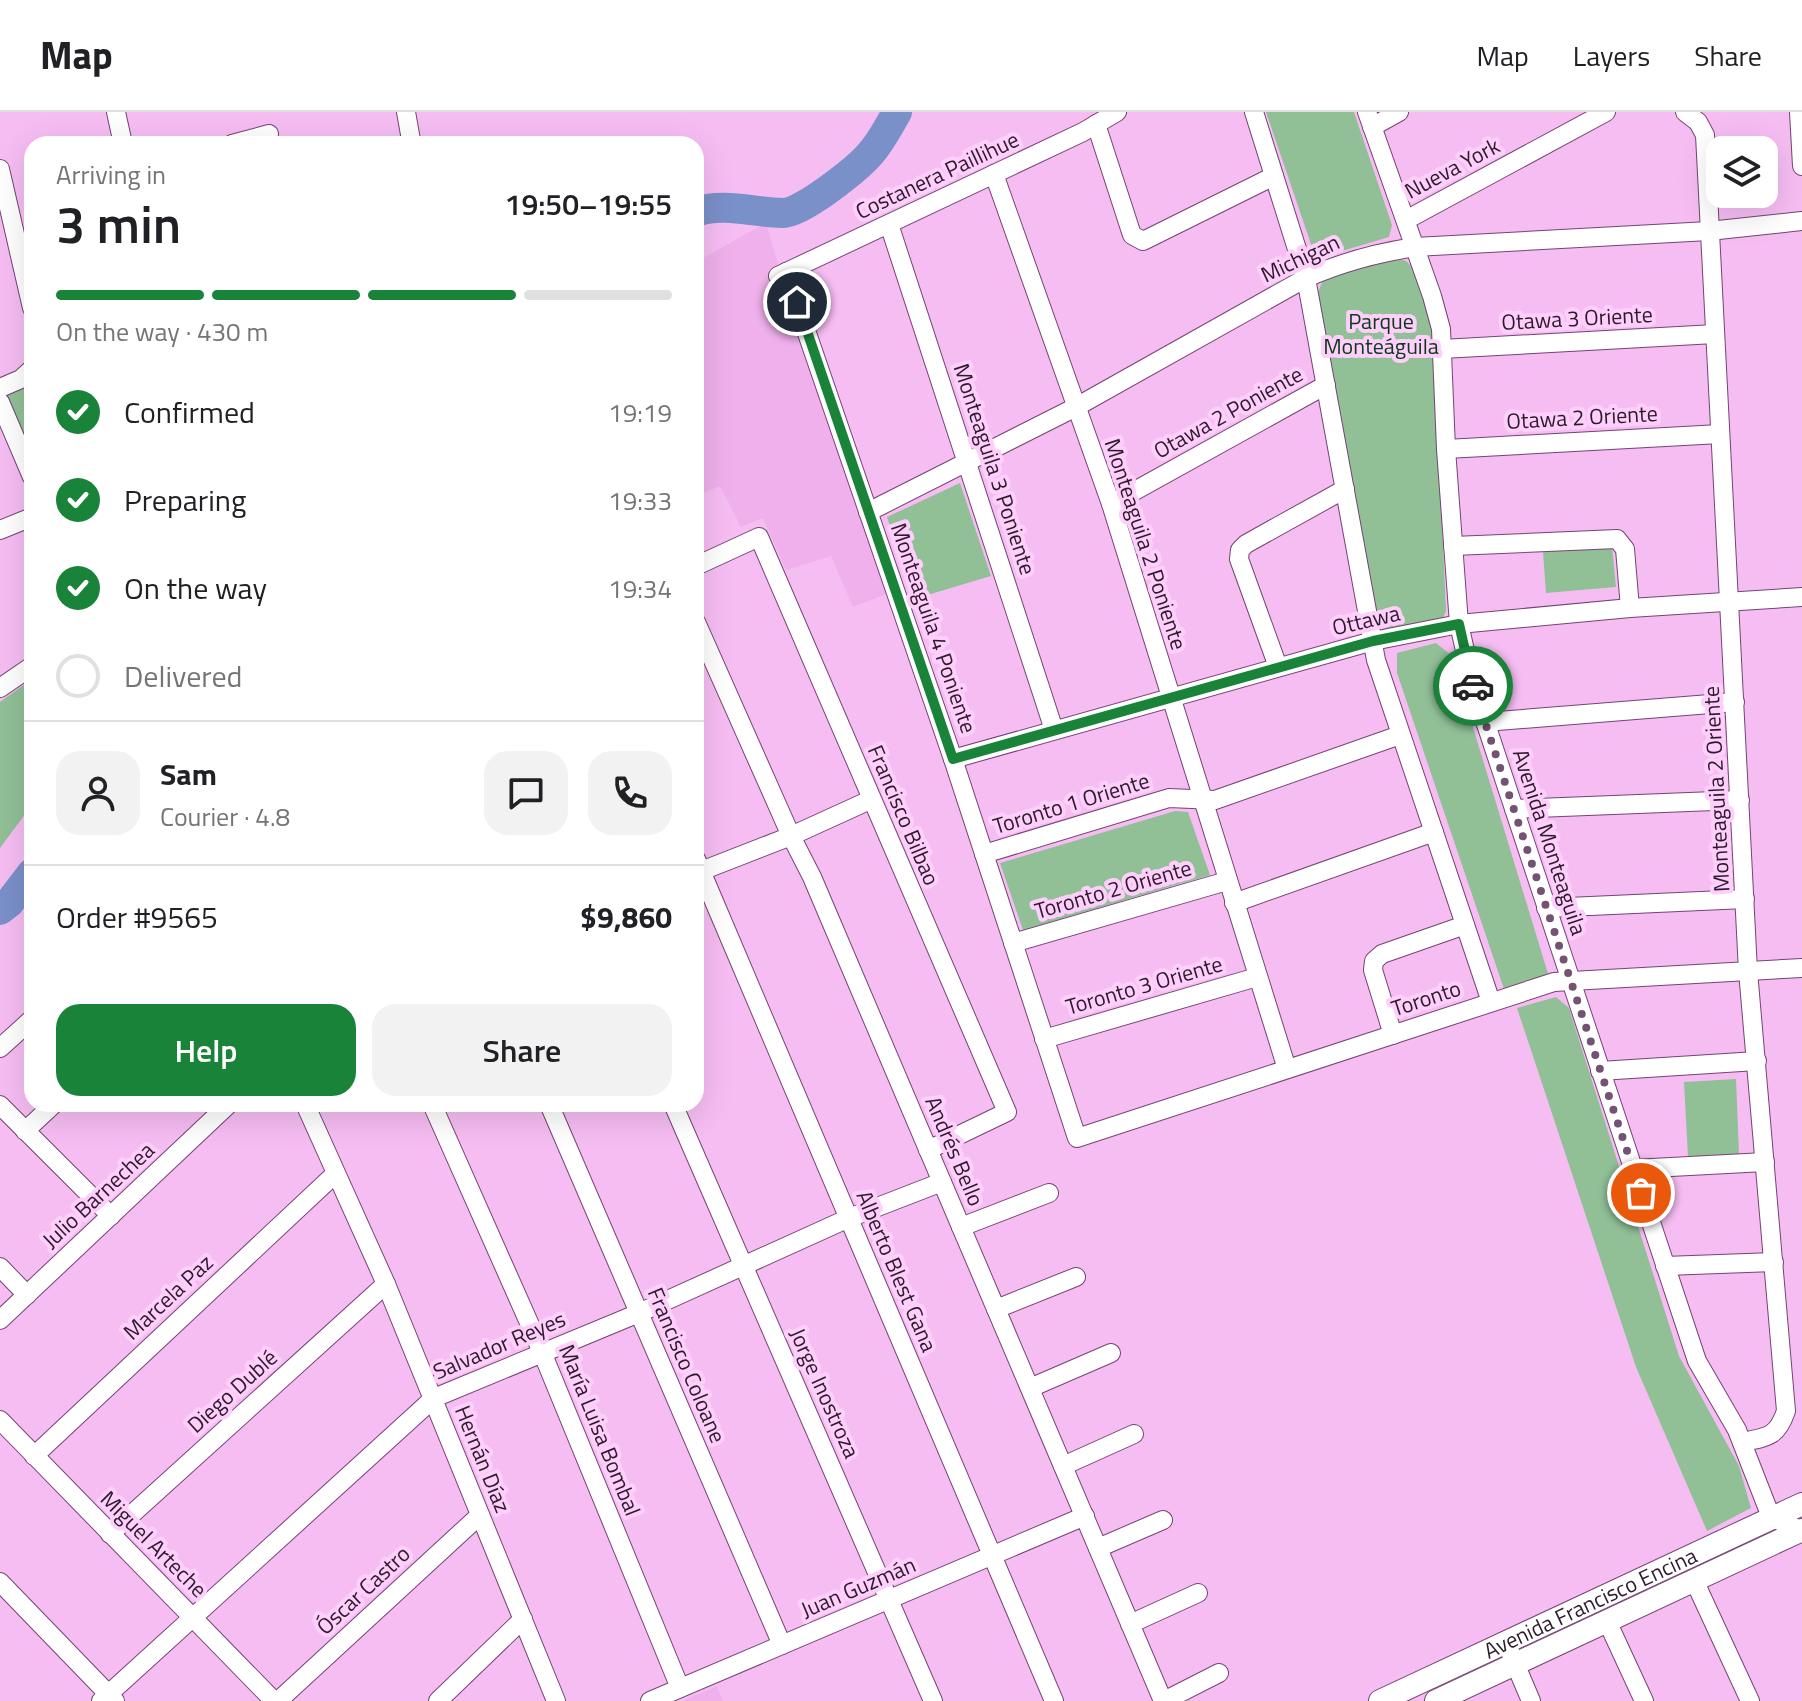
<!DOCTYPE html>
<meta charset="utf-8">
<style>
:root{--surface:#fff;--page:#f2f2f2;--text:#202124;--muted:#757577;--line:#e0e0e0;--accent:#198339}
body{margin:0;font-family:"Titillium Web",sans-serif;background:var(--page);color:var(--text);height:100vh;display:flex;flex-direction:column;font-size:30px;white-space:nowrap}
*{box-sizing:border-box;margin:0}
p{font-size:26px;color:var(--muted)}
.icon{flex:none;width:44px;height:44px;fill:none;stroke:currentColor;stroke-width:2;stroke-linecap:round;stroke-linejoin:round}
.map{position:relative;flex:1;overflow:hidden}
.panel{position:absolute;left:24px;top:24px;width:680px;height:976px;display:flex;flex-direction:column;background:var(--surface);border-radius:24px;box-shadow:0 8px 32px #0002}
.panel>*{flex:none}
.fabs{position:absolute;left:1706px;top:24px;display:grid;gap:16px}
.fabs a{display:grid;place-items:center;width:72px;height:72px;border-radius:16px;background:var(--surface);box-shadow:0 8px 32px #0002;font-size:40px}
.pin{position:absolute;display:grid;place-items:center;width:68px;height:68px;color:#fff;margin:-34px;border:4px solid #fff;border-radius:50%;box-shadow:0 2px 8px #0007}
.courier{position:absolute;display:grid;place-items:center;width:80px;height:80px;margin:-40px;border:6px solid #198339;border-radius:50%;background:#fff;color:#222;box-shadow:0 2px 10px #0007}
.summary em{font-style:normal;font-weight:600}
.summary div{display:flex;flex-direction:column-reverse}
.summary{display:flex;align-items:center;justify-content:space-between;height:136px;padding:0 32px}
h1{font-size:52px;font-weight:600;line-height:60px}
.bar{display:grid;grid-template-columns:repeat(4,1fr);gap:12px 8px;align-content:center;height:96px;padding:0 32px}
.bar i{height:10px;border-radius:6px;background:var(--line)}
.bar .current{background:var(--accent)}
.bar p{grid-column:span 4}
.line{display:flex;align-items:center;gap:20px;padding:0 32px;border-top:2px solid var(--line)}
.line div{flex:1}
.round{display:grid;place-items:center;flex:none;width:84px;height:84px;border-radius:24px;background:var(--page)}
ol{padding:0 32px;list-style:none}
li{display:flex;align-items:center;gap:24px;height:88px}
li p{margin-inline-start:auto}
li .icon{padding:8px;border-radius:50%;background:var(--accent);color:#fff;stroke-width:4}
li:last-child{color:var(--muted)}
li i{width:44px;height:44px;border:4px solid var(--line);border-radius:50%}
.action{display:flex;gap:16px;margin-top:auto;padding:16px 32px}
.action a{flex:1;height:92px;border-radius:24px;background:var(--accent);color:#fff;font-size:32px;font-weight:600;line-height:92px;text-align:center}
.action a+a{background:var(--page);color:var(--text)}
header{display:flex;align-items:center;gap:48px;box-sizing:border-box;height:112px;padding:0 40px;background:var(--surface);border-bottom:2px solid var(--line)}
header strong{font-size:38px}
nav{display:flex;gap:44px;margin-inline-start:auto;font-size:28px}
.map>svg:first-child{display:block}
.built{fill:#efb0ec}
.green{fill:#91c097}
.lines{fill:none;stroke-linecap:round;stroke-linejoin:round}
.river{stroke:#7a90c9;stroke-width:30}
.minor-casing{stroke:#754373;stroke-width:20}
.major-casing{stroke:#754373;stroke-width:24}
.minor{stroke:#fff;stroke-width:18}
.major{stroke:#fff;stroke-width:22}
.done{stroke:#745272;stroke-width:8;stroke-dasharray:0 14.4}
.route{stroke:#198339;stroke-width:10}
.labels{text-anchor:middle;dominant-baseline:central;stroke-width:8;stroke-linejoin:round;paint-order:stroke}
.street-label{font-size:22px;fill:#2e192d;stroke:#fdcffa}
.park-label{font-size:22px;fill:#0f3819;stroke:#fdcffa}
</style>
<header>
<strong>Map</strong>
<nav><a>Map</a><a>Layers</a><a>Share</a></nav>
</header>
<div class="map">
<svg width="1802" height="1589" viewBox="0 0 1802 1589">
<rect width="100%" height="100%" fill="#f6bdf3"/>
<g class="built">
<path d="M766,111L784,173L889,481L853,495L831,444L786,458L763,406L741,415L720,374L696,384V150Z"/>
<path d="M717,1574L723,1589H682Z"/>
</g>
<g class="green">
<path d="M1266,0H1354L1392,113L1389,125L1325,144L1313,138Z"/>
<path d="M1404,148C1420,155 1430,204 1434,222L1446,499L1443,506L1386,518L1377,509L1318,180L1323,168L1374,149Z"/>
<path d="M32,271V342L5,283Z"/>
<path d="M960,371L991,464L914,487L887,405Z"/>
<path d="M1612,434L1616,475L1546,481L1543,440Z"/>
<path d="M1436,531L1451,543L1549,865L1504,877L1397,561V541Z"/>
<path d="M32,567V693L0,736V590Z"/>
<path d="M1175,699L1188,700L1210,763L1023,818L1000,751Z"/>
<path d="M1556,885L1569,896L1679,1244L1739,1354L1751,1396L1707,1419L1636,1255L1517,896Z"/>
<path d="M1736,967L1739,1042L1688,1045L1684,970Z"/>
</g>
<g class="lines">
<g class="river">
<path d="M696,100C724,90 755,101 783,101C802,101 857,57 870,42C881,30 889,14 897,0"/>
<path d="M0,798L9,791L32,761"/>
</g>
<g class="minor-casing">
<g id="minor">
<path d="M116,0L123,32"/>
<path d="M406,0L411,28"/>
<path d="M1254,0L1306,166L1376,548L1491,890"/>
<path d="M1367,0L1432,184L1441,217L1446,337L1459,512L1472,570L1697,1249L1737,1318L1771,1405L1802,1419"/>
<path d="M1685,0L1698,10L1705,23L1748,859L1786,1299C1777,1325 1768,1325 1742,1330"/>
<path d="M1799,0L1802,54"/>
<path d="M1096,12L1132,123L1143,129L1274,64"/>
<path d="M1372,15L1399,0"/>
<path d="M232,32L269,22"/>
<path d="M0,57L32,196"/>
<path d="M994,62L1111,392L1287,957"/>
<path d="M1406,108L1606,0"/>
<path d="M889,112L1054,618"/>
<path d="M786,160L953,647L1077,1026L1554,870L1802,856"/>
<path d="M778,164L1083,20L1117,0"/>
<path d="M1442,237L1715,222"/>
<path d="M0,276L21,267L32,257"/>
<path d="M0,290L32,365"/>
<path d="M1446,337L1720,322"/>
<path d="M1111,392L1326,273"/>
<path d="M868,400L1076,295L1306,166C1342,150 1376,141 1415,135L1709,119L1802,109"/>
<path d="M0,418L32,405"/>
<path d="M1453,434L1617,427L1625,437L1630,496"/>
<path d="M696,454L759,425L1007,1000L928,1038"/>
<path d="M696,510L791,724L812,765L1163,1589"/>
<path d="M1278,555L1239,447L1240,438L1246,432L1345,377"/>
<path d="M0,576L32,554"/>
<path d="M1485,610L1735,590"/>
<path d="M953,647L1373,529L1459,512L1630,496L1802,485"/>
<path d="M1514,697L1740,688"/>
<path d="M984,742L1169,686L1215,688L1400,623"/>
<path d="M696,747L1054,1589"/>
<path d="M696,761L791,724L870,688"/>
<path d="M1234,791L1434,720"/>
<path d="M1546,796L1745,787"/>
<path d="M1013,831L1227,769"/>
<path d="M1393,923L1373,858L1374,849L1382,842L1465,813"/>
<path d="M1044,927L1257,865"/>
<path d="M0,936L32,907"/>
<path d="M1600,959L1757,949"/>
<path d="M305,992L386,1172L556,1589"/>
<path d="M432,992L542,1240L680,1576"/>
<path d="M549,992L782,1533"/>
<path d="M673,992L933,1589"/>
<path d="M0,993L111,1104"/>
<path d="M25,1019L54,992"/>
<path d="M1633,1057L1765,1050"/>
<path d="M961,1115L1049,1081"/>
<path d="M1665,1154L1774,1150"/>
<path d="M0,1155L27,1183"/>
<path d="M996,1197L1076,1165"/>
<path d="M0,1208L229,992"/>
<path d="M1030,1276L1111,1241"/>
<path d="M0,1308L274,1589"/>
<path d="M34,1344L335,1062"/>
<path d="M1063,1354L1134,1322"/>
<path d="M110,1422L386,1172"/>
<path d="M1098,1436L1163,1408"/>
<path d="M1694,1468L1750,1589"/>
<path d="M0,1470L115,1589"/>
<path d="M1607,1509L1644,1589"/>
<path d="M1130,1512L1198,1481"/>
<path d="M1506,1530L1531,1589"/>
<path d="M101,1589L434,1286L639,1201L849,1106L942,1070"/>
<path d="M278,1589L480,1403"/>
<path d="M438,1589L523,1507"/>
<path d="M650,1589L1085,1404"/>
<path d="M1164,1589L1219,1561"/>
</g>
</g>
<g class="major-casing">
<g id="major">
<path id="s1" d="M1380,1589L1802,1392"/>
<path d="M1436,1589L1802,1418"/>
</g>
</g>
<use href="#minor" class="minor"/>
<use href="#major" class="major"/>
</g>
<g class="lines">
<path class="done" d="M1473,574L1641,1081"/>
<path class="route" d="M797,190L953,647L1373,529L1459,512L1473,574"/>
</g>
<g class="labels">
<g class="street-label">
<text transform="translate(1452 56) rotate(-28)">Nueva York</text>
<text transform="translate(937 63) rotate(-25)">Costanera Paillihue</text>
<text transform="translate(1300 146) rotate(-25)">Michigan</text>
<text transform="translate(1577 206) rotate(-3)">Otawa 3 Oriente</text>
<text transform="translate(1228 300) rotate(-29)">Otawa 2 Poniente</text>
<text transform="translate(1582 305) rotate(-3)">Otawa 2 Oriente</text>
<text transform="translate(995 357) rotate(72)">Monteaguila 3 Poniente</text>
<text transform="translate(1146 432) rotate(72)">Monteaguila 2 Poniente</text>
<text transform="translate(1366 508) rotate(-13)">Ottawa</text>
<text transform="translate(934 516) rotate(71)">Monteaguila 4 Poniente</text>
<text transform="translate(1716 677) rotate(-93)">Monteaguila 2 Oriente</text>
<text transform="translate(1071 691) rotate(-17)">Toronto 1 Oriente</text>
<text transform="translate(904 703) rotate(67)">Francisco Bilbao</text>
<text transform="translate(1550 730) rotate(72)">Avenida Monteaguila</text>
<text transform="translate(1113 777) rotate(-16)">Toronto 2 Oriente</text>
<text transform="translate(1144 873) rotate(-16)">Toronto 3 Oriente</text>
<text transform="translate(1426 886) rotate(-18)">Toronto</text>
<text transform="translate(955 1039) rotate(67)">Andrés Bello</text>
<text transform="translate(98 1083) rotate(-43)">Julio Barnechea</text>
<text transform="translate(897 1159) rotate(67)">Alberto Blest Gana</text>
<text transform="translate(168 1185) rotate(-43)">Marcela Paz</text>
<text transform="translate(499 1233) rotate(-23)">Salvador Reyes</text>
<text transform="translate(687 1253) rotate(67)">Francisco Coloane</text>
<text transform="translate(232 1279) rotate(-42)">Diego Dublé</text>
<text transform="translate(825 1281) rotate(66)">Jorge Inostroza</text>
<text transform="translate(600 1318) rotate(68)">María Luisa Bombal</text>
<text transform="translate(483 1347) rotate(68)">Hernán Díaz</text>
<text transform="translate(154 1432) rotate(45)">Miguel Arteche</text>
<text transform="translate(858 1475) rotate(-23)">Juan Guzmán</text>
<text transform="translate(363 1478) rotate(-43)">Óscar Castro</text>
<text stroke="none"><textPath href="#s1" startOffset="232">Avenida Francisco Encina</textPath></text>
</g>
<g class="park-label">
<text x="1381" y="209">Parque<tspan x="1381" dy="25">Monteáguila</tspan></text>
</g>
</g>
</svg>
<div class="fabs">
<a><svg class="icon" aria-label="layers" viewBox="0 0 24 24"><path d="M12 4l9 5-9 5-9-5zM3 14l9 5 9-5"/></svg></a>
</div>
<div class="pin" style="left:1641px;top:1081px;background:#ea580c"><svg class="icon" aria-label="bag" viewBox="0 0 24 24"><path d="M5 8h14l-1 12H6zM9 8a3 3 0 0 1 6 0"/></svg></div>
<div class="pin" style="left:797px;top:190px;background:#1f2937"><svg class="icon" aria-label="home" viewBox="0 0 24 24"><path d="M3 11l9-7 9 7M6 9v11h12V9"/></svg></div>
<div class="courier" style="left:1473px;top:574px"><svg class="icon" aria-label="car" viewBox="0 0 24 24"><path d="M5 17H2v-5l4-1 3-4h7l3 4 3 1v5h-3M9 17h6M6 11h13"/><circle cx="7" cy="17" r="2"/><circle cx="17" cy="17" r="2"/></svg></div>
<section class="panel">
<div class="summary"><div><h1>3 min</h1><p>Arriving in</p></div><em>19:50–19:55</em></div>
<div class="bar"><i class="current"></i><i class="current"></i><i class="current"></i><i></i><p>On the way · 430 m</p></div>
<ol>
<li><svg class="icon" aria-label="check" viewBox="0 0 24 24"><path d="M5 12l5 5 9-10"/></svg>Confirmed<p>19:19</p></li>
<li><svg class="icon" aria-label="check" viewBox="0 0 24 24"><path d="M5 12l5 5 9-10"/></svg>Preparing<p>19:33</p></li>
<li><svg class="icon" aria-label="check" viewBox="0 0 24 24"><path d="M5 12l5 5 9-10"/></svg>On the way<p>19:34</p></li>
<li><i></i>Delivered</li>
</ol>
<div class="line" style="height:144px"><a class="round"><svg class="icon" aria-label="person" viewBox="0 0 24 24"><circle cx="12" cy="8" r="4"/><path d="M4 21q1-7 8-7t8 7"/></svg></a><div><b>Sam</b><p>Courier · 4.8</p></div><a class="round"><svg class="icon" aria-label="chat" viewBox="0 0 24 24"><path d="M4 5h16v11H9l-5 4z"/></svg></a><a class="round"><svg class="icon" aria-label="phone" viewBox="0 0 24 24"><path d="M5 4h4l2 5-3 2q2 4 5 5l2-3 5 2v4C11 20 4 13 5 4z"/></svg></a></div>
<div class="line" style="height:104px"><div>Order #9565</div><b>$9,860</b></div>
<div class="action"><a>Help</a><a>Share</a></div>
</section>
</div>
